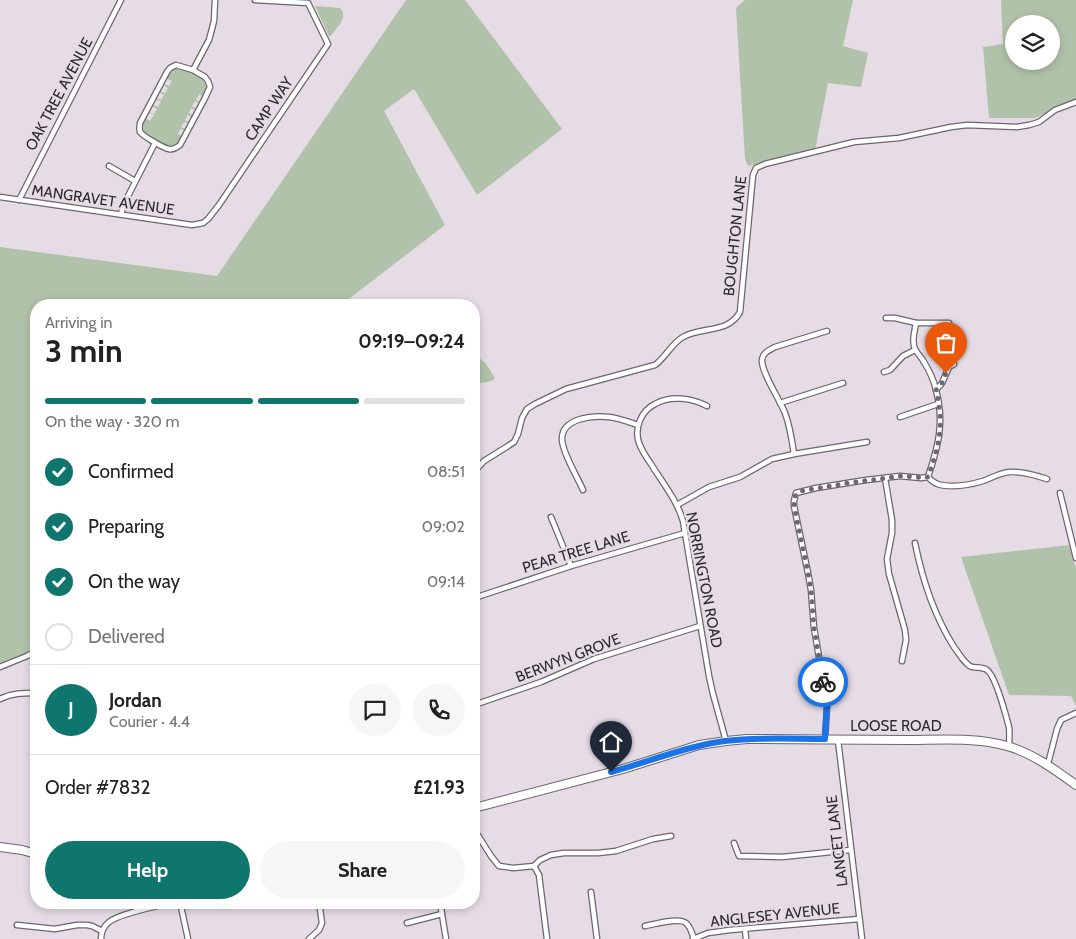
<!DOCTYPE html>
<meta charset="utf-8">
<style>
:root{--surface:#fff;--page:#f6f6f6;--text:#222;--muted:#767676;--line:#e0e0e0;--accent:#0f766e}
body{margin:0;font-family:Cabin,sans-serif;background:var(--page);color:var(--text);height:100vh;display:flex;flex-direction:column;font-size:19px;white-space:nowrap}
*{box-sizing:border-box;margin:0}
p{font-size:16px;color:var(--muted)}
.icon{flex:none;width:28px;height:28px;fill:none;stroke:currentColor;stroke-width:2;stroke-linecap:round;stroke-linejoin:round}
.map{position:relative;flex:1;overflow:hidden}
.sheet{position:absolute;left:30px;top:299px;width:450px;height:610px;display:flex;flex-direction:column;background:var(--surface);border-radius:20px;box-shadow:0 2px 8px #0003}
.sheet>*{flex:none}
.tools{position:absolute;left:1005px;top:15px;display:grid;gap:10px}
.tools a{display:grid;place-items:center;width:55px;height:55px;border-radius:50%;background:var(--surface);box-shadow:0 2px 8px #0003;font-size:25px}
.pin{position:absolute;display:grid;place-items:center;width:42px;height:42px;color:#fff;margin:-51px -21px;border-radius:50% 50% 50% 0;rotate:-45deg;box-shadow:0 0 5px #0007}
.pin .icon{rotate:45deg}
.courier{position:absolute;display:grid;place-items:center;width:50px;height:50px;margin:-25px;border:4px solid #1a73e8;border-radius:50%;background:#fff;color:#222;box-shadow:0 1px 6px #0007}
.head em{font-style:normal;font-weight:800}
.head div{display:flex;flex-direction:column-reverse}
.head{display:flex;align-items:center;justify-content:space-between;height:85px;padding:0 15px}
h1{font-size:32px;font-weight:800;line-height:38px}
.bar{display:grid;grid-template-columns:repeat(4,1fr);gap:8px 5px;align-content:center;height:60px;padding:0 15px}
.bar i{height:6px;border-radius:4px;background:var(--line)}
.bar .current{background:var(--accent)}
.bar p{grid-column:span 4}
.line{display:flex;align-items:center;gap:12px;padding:0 15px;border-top:1px solid var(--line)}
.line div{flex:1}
.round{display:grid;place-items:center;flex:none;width:52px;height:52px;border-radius:26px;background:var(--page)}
ol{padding:0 15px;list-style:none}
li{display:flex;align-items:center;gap:15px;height:55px}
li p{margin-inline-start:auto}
li .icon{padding:5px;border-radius:50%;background:var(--accent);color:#fff;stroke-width:4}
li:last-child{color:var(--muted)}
li i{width:28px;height:28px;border:2px solid var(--line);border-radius:50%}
.action{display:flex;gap:10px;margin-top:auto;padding:10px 15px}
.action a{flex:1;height:58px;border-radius:30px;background:var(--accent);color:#fff;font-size:20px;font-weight:800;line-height:58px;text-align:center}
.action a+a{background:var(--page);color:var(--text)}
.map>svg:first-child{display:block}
.green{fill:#b1c2aa;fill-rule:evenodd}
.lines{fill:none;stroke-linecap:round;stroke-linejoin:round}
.minor-casing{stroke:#6d666e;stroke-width:7}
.trunk-casing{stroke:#6d666e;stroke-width:10}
.minor{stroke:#fff;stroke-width:4.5}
.trunk{stroke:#fff;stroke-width:8}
.done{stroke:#6e696e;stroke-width:5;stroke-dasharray:0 9}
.route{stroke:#1a73e8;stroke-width:6}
.labels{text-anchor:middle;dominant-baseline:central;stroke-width:4.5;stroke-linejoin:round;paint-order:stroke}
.street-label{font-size:15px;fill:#2e2b2e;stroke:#e5dce5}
</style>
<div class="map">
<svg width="1076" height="939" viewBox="0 0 1076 939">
<rect width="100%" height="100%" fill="#e5dce5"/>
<g class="green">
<path d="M406,0H465L562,129L477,195L414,89L384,111L445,225L341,305H36V648L26,654L0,664V247L217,276Z"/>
<path d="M745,0H853L843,46L868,53L861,87L828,83L815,150L748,166L745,159L736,8Z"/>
<path d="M1001,0H1076V100L1035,118H989L983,47L1003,44ZM1014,24H1051V61H1014Z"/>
<path d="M315,6L340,8C349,17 337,27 331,36H329Z"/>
<path d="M178,68C184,69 188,72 193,74C205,80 209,84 204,97L199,94L196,100L201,103L200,104L195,101L192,106L197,110L196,111L191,108L189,113L194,116L193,118L188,115L185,120L190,123V124L184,122L181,127L187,130L186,131L180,129L178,134L183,137C172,157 158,142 144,133L143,125L146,118L150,121L154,115L149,113V112L154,114L157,109L152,106L153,105L158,107L161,102L156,99V98L161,100L164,95L159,92L160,91L165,93L168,88L163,85L164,84L169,86L172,81L166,78C169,73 172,70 178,68Z"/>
<path d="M474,358C485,357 489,369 495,378L492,381L474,384Z"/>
<path d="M1069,545L1076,568V706L1071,696L1009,695L961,557Z"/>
</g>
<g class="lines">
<g class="minor-casing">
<g id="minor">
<path d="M176,65L193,70L205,77L208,81L210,87L205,98L180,145C176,148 173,150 169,149C163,148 143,136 140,132C139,128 139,127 140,123L167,72L170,68Z"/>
<path d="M193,70L209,40L214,21L215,0"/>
<path d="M109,166L135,181"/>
<path d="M0,197L192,225L203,223L208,219L219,205L328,44L308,3L255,0"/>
<path d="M19,200L121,0"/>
<path d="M121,214L124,204L155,143"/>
<path d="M886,318H895L916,323H949"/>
<path d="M916,323C915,330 912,338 914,346C915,352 921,356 924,362C929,370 934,381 936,390C945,422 938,447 928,477"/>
<path d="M884,372L890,370L903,356L915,350"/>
<path d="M936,390L942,383L949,367L954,364"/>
<path d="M780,403L843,383"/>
<path d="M707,406C692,398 671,395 655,404C641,411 634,428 639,443C642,451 646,457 651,464C662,482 677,500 683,521L709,676L713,694L726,741"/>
<path d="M900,417L938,404"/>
<path d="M794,454C792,440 790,426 785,413C780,400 761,372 762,360C763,352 770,350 775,347L827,331"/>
<path d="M474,472L484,461L508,446L514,442L518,434L522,418L527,409L535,404L566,389L655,365C666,357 672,343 683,337C702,326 728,334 740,312L753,175L756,168L765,164L854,142L899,138L951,127L967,125L1017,127L1029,125L1039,122L1055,110L1076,102"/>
<path d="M885,478L892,520V533L887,559L889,574L905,630L906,640L902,661"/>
<path d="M583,490C577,476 563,454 562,440C561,418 593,415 609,417C618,418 629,422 638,425"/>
<path d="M1060,493L1076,558"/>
<path d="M677,505L709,487L740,477L772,459L794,454L867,442"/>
<path d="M551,517L571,566"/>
<path d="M915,543C922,578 935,617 954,647C959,653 965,665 972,667C977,668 983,667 987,670C996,676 1006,716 1009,727C1010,733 1009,740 1009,746"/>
<path d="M474,598L571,566L685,533"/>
<path d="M0,667L27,656L36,651"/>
<path d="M0,699C12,693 23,693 36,693"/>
<path d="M474,705L541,682L594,659L700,626"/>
<path d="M825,739L827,706L826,698L814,628L811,590L808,573L794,506V501L796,493L816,488L866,480L900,476L921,478L928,477C935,485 942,486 953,486C963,486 973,484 983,481C991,478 1000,473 1009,472C1022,471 1035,475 1047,479"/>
<path d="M838,740L862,939"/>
<path d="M1046,765L1049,760L1057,729L1061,720L1076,713"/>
<path d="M474,829L491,856L499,866L513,868L534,866"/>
<path d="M734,843L739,856L782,857L851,850"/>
<path d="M534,866L540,860L551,855L564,853H598L616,851L653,839L671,836"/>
<path d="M534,866L539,875L547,939"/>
<path d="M591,892L597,939"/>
<path d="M180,902L188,939"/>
<path d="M440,902L446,939"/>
<path d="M407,923L442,914"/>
<path d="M17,925L55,929L77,925H87L92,926L102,931"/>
<path d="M645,926C655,924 679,917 686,923C691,927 692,934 694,939"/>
<path d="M745,929L746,939"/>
<path d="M101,939C101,932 104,926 109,922C120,913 159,906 174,902"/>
<path d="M309,939L319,930L322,923L319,902"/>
<path d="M693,939L708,933L730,930L859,919"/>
</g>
</g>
<g class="trunk-casing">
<g id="trunk">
<path d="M474,808L623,769L699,745L726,741L747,739C801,739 854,740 908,740C939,740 976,737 1007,746C1032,753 1054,769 1076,785"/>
<path d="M0,847L22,850L36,854"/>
</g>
</g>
<use href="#minor" class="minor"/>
<use href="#trunk" class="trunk"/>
</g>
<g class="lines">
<path class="done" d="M823,682L814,628L811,590L808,573L794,506C794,499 794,494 801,491L842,484L900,476C909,476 919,478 928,477C935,457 942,436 940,414C939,406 938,398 936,390L942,383L946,373"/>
<path class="route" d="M611,772C649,762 686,746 725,741C758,737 792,739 825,739L827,706L823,682"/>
</g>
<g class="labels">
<g class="street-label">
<text transform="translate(59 94) rotate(-62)">OAK TREE AVENUE</text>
<text transform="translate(269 109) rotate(-56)">CAMP WAY</text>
<text transform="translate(103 200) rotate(8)">MANGRAVET AVENUE</text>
<text transform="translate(735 236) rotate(-84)">BOUGHTON LANE</text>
<text transform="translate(576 552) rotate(-17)">PEAR TREE LANE</text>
<text transform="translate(704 580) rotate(79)">NORRINGTON ROAD</text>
<text transform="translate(568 658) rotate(-21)">BERWYN GROVE</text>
<text x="896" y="726">LOOSE ROAD</text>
<text transform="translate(837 841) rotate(-97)">LANCET LANE</text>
<text transform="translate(775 915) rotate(-6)">ANGLESEY AVENUE</text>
</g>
</g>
</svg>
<div class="tools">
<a><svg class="icon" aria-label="layers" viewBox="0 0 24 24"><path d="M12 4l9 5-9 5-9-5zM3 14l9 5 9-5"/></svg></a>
</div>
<div class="pin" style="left:946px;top:373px;background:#ea580c"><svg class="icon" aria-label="bag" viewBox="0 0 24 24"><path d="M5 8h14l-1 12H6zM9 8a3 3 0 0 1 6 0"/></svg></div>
<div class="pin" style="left:611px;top:772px;background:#1f2937"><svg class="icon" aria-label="home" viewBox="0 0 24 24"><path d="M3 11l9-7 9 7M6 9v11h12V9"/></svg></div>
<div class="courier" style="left:823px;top:682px"><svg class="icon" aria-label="bike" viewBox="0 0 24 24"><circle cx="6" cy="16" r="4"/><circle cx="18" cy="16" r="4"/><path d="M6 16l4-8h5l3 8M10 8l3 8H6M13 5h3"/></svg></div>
<section class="sheet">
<div class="head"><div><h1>3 min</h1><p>Arriving in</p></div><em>09:19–09:24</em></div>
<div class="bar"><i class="current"></i><i class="current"></i><i class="current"></i><i></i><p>On the way · 320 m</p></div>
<ol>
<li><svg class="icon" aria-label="check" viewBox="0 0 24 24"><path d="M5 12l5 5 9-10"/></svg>Confirmed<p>08:51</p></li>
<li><svg class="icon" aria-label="check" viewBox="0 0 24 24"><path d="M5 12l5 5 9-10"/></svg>Preparing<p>09:02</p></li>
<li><svg class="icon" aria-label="check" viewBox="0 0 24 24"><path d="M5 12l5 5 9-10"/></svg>On the way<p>09:14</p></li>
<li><i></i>Delivered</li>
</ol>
<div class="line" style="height:90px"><b class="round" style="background:var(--accent);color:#fff">J</b><div><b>Jordan</b><p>Courier · 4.4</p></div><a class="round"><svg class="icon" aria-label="chat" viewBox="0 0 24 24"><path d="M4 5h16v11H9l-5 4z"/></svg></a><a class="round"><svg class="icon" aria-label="phone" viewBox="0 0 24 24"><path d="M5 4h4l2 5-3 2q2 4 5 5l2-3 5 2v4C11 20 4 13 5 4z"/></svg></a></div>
<div class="line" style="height:65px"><div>Order #7832</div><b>£21.93</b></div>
<div class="action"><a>Help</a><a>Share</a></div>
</section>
</div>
